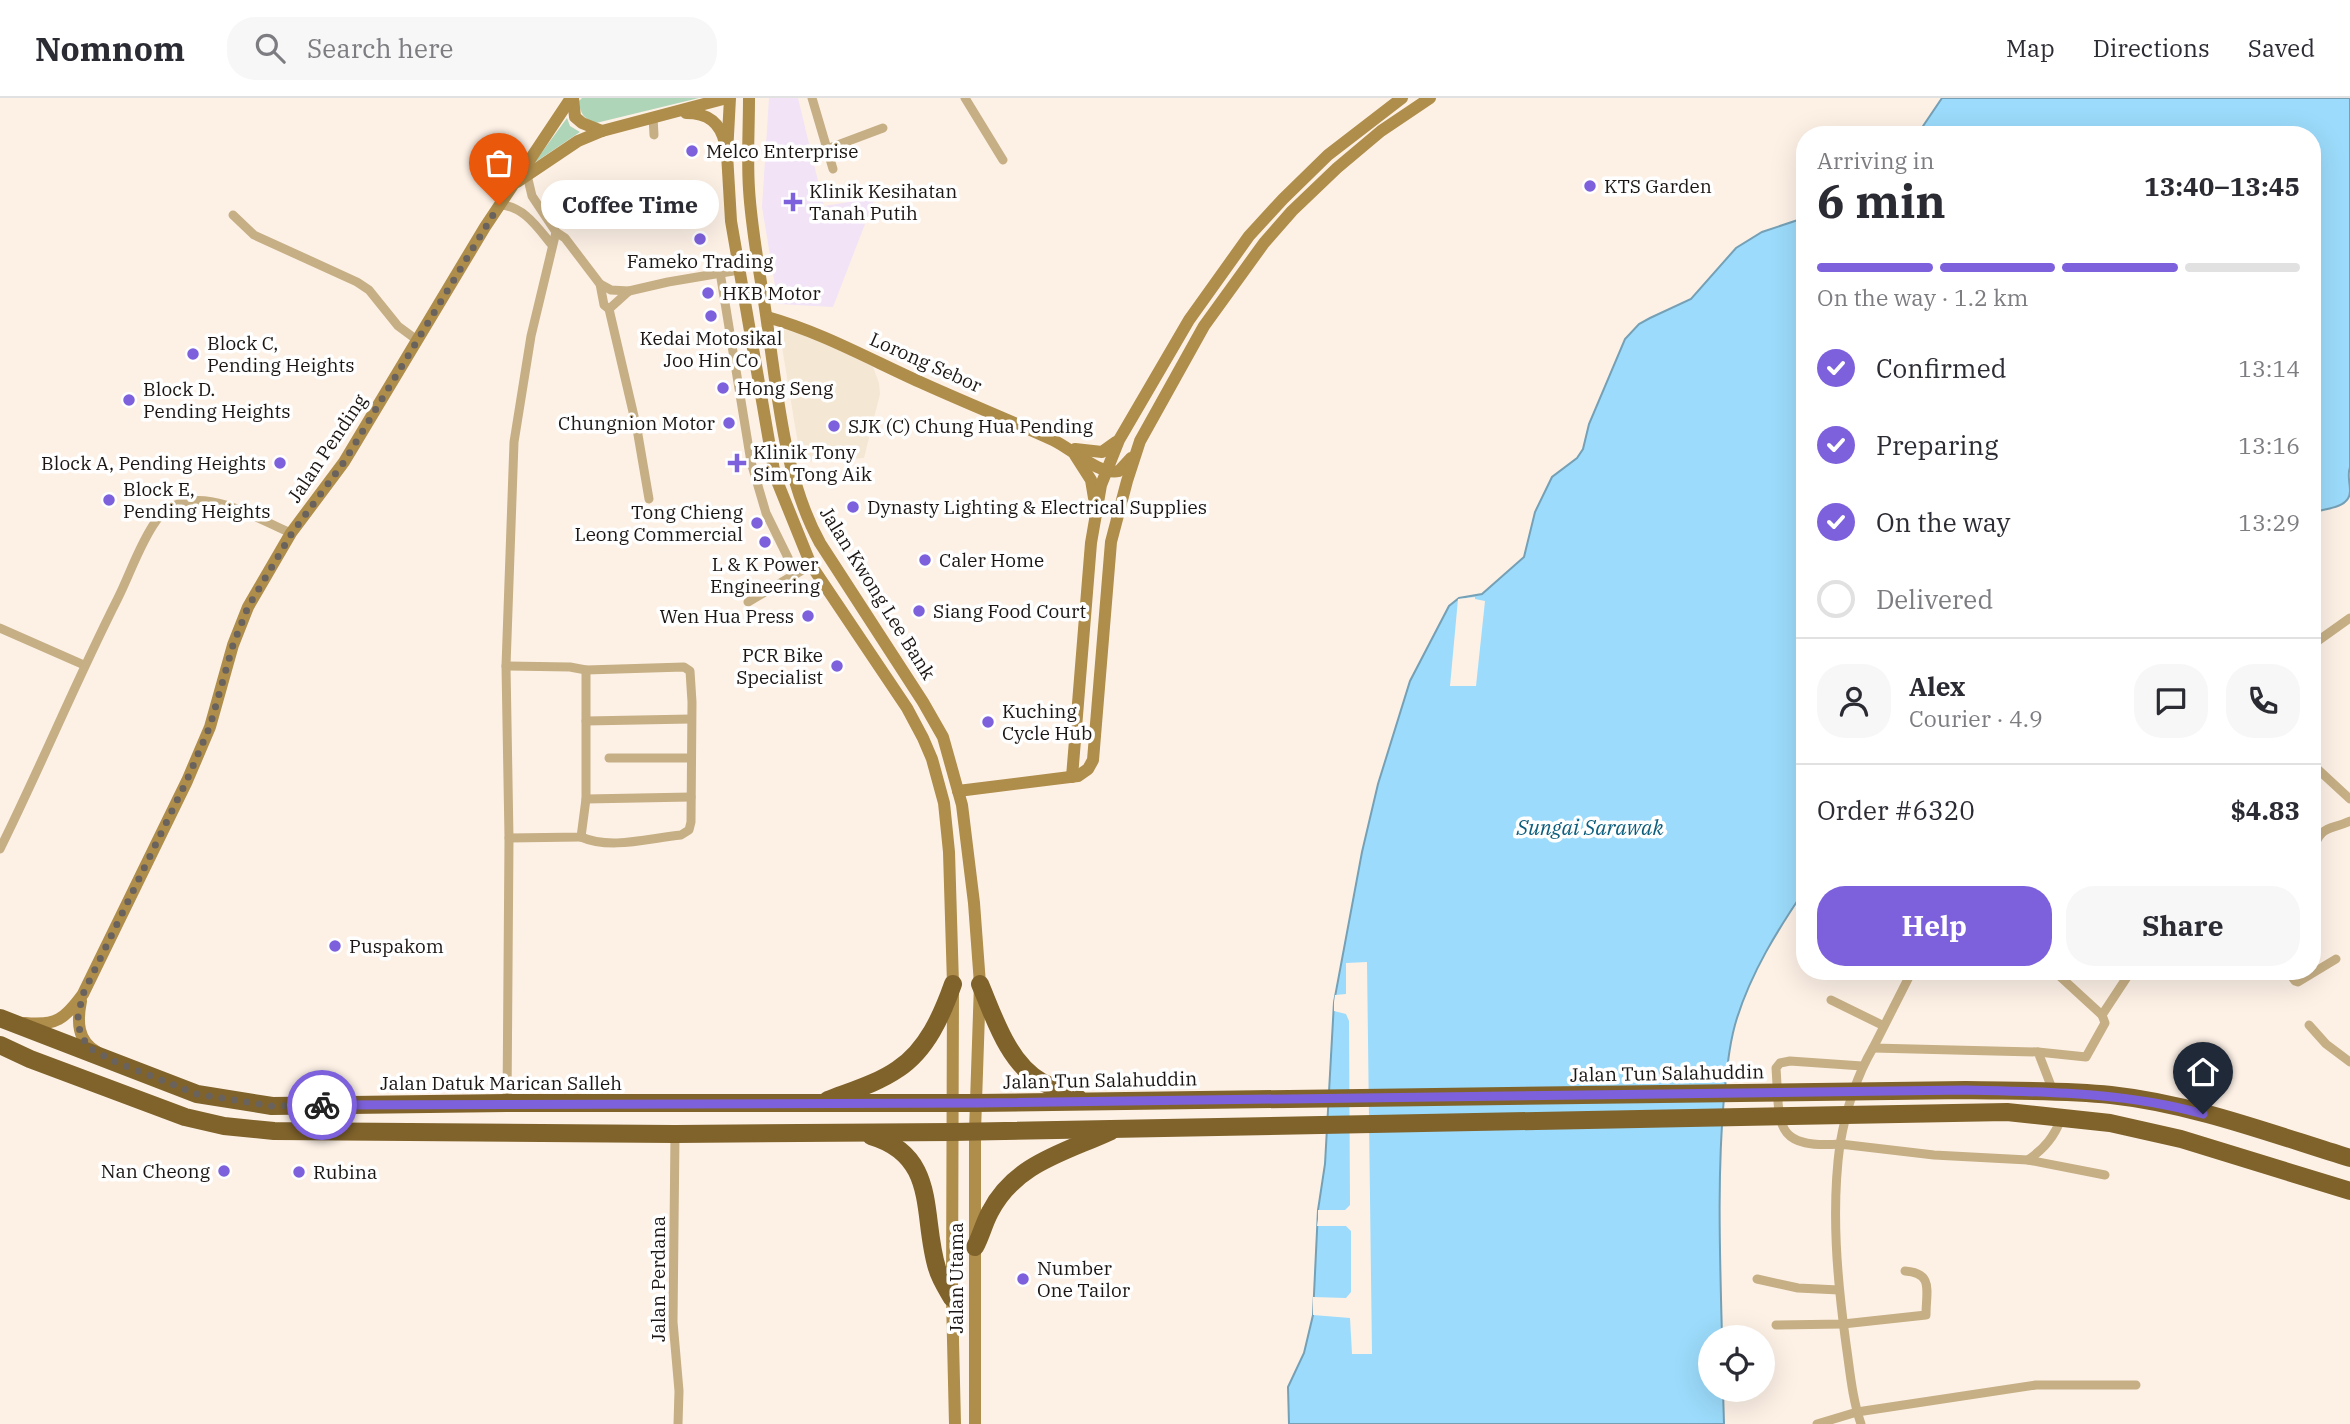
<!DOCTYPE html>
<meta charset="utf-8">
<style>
:root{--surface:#fff;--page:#f7f7f7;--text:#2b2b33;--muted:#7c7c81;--line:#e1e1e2;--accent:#7d61dc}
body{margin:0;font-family:"IBM Plex Serif",serif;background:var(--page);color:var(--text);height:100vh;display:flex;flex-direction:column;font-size:26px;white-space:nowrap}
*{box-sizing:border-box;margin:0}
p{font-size:23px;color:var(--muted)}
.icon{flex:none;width:38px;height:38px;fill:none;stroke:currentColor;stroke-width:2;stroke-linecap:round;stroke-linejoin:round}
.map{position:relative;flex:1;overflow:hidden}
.panel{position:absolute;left:1796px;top:28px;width:525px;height:854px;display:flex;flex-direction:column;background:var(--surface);border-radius:28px;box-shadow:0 7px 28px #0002}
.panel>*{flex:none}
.fabs{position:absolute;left:1698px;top:1227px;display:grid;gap:14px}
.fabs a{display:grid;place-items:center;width:77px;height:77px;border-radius:50%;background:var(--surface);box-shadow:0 7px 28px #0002;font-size:35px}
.pin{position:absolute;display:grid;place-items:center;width:60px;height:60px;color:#fff;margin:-72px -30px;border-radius:50% 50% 50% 0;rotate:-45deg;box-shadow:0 0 7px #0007}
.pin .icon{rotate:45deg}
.courier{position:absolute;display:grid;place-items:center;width:70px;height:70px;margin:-35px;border:5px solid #7d61dc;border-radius:50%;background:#fff;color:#222;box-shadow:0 2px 9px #0007}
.bubble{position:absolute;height:49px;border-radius:24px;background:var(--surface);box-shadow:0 7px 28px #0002;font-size:23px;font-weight:700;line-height:49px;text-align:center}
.summary em{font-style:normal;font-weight:700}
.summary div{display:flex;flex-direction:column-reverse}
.summary{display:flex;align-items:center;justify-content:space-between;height:119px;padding:0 21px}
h1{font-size:46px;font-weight:700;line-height:52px}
.bar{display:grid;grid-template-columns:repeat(4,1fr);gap:10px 7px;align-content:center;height:84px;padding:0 21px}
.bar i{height:9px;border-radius:5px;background:var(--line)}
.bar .active{background:var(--accent)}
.bar p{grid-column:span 4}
.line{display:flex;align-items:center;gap:18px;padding:0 21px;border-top:2px solid var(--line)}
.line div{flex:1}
.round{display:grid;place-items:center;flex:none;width:74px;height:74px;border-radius:28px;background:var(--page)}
ol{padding:0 21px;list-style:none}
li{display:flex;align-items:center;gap:21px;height:77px}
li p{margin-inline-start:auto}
li .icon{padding:7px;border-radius:50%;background:var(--accent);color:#fff;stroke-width:4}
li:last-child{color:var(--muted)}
li i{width:38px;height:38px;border:4px solid var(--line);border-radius:50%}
.primary-button{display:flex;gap:14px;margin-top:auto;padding:14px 21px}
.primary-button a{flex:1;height:80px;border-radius:28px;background:var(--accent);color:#fff;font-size:28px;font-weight:700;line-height:80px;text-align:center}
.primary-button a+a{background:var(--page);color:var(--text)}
header{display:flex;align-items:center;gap:42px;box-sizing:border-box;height:98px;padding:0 35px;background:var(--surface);border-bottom:2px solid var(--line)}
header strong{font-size:33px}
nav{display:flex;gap:38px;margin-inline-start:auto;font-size:24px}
.search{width:490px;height:63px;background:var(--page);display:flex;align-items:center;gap:18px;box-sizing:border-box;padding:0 24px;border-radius:28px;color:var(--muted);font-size:26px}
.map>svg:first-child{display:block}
.education{fill:#f4e7d3}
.medical{fill:#f2e3f6}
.green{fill:#afd5b9}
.water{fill:#9cdbfb;stroke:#75a0b5;stroke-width:2}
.pier{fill:#fdf1e6}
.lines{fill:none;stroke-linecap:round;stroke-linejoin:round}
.street{stroke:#c6af85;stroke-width:9}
.secondary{stroke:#af8d4b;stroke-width:12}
.highway{stroke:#80632b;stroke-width:18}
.done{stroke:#6a635d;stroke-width:7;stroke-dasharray:0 12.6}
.route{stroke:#7d61dc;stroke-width:9}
.poi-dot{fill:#7d61dc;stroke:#fff;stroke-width:2.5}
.labels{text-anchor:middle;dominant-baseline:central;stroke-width:7;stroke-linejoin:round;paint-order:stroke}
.poi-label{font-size:19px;fill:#1b1613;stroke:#fff;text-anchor:start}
.street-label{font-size:19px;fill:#1b1613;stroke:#fff}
.water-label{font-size:21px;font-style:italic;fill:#0d5d7c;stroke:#fff}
</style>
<header>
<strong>Nomnom</strong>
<div class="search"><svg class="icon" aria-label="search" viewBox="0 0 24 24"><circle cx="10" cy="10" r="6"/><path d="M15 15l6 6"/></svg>Search here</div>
<nav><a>Map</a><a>Directions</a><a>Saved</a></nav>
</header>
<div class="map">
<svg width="2350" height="1326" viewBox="0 0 2350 1326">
<rect width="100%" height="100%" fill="#fdf1e6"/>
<path class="education" d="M779,231L812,234L873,269L879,285L880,296L864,360L801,364Z"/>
<path class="medical" d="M769,0H798L824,108L875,100L833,209L778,206L762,109Z"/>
<g class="green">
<path d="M582,0H699L596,25C584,21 580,16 579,3Z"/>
<path d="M567,20L570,28L580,34L534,65Z"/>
</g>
<g class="water">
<path d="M1942,0H2350V369C2347,377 2350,384 2350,393C2350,411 2324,410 2312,415V37H1917Z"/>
<path d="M1804,120V793C1777,833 1752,873 1737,920C1729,945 1727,973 1724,999C1717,1079 1720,1159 1722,1239H1710V1292H1723L1724,1326H1289L1288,1289L1304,1255L1313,1217L1318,1112L1325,1066L1334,904L1362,754L1378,686L1410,583L1449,508L1459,500L1482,496L1524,459L1535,414L1552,379L1577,360L1583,351L1589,326L1625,241L1639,226L1650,220L1691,201L1736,150L1762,134Z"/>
</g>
<g class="pier">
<path d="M1475,499V501L1485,503L1476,588H1450L1458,501Z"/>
<path d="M1367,864L1372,1256H1352L1350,1220L1313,1217V1199L1346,1200L1351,1194V1133L1346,1128H1317L1318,1121V1112H1345L1350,1107L1349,923L1346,916L1334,913V904L1335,897L1346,896V865Z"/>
</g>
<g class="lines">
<g class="street">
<path d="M812,0L833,71"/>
<path d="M965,0L1003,62"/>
<path d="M653,19L654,37"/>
<path d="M827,51L883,30"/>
<path d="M499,107C523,107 538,130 552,147"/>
<path d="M233,117L254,137L357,184L369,192L398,228L417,242"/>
<path d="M556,134L565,140L600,186L604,207L609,211L637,331L649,401"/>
<path d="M720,174L751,364L766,415L796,476"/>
<path d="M600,186L611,192L629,193L668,184L739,172"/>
<path d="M609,211L629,193"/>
<path d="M748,504L811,467"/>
<path d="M0,530L84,567"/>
<path d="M2312,547L2350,520"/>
<path d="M506,568L570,569L586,572L684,569L690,573L692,604L691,724L689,732L681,737C649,740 611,752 581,739"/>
<path d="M586,623L691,621"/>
<path d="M609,660H691"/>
<path d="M2312,666L2350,701"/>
<path d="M586,701L691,699"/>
<path d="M509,740L581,739L586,701V572"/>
<path d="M0,751C41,668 76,583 118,500C130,476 140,445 156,423C162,414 171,408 181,405C216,394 260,422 291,435"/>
<path d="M2312,754C2322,725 2329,733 2350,723"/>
<path d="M1912,873L1873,950L2038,954L2053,993"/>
<path d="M2054,873L2102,917"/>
<path d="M2190,873L2196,876L2202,873"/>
<path d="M2288,873L2295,883L2298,884L2336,861"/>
<path d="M1831,902L1882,927"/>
<path d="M2309,927L2326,946L2350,964"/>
<path d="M2038,954L2086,959L2105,925L2102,917L2131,873"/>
<path d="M1862,968L1790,963L1780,965L1776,970C1780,1025 1772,1051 1840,1046C1846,1012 1856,979 1873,950"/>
<path d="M507,1005L509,740L506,568L514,344L531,238L556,134L532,98L527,77"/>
<path d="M675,1036L673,1224L679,1293L678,1326"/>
<path d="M2028,1062C2045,1050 2054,1039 2062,1019"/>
<path d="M1757,1181L1798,1190L1839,1192"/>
<path d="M1776,1227L1843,1226L1926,1217C1926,1193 1934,1175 1905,1173"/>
<path d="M1817,1326L1857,1314L2036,1287H2136"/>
<path d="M1861,1326C1852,1300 1850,1273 1846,1246C1837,1180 1831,1112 1840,1046L1934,1057L2028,1062L2105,1077"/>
</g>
<g class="secondary">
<path d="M573,0L575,19L582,25L602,33"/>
<path d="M730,0L727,56L731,123L775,378L811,467L907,610L923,640L932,661L944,705L949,754L953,886L952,1200L955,1326"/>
<path d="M749,0C749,30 747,61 749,91C752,141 763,189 769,239C779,308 786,383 820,445L923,604L943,639L962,707L974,805L980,886L975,1033V1326"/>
<path d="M686,15C708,15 720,24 725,45"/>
<path d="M517,84L578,43L602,33L727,0"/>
<path d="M767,219C821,234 869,261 920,284C964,304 1009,322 1053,342C1072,351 1100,378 1119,373L1131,360"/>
<path d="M1075,351L1102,354L1116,344"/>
<path d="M1075,357L1091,382L1094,400"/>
<path d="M1072,679L1091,445L1101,387L1119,342L1189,222L1249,138L1283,101L1328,57L1402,0"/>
<path d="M958,693L1078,678L1088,671L1093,662L1111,444L1127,383L1140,343L1204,228L1264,145L1292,113L1337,70L1381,33L1430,0"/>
<path d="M81,903C77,923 77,943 97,954"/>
<path d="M25,925C56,928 65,921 83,896L187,683L210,629L233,547L248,509L291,435L344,364L485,129L571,0"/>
</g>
<g class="highway">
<path d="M980,886C994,919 1008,965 1042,984C1053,990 1066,994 1078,1000"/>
<path d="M0,920L197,996L272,1008L507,1005H976L1966,992C2015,993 2063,992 2111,997C2193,1006 2272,1036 2350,1060"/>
<path d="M0,947L30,961L185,1019L224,1028L274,1033L675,1036L952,1034L2007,1014L2110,1025L2181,1041L2350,1093"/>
<path d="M828,1002C851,993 878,985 898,971C927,952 942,917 953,886"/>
<path d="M871,1038C939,1058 921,1118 937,1170C940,1181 946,1190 952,1200"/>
<path d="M975,1149C981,1138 984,1125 990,1114C1015,1065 1066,1054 1111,1033"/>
</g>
</g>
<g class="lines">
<path class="done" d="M322,1007L272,1008L197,996L118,965L89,950L80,935L78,918L83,896L187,682L210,628L233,547L248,509L292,435L344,364L499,107"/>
<path class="route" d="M322,1007L976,1005L1966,992C2046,994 2125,994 2203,1016"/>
</g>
<g class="poi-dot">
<circle cx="692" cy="53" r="7"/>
<circle cx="1590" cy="88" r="7"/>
<path d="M789.5 93.5h7v7h7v7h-7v7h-7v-7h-7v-7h7z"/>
<circle cx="700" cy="141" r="7"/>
<circle cx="708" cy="195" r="7"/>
<circle cx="711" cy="218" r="7"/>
<circle cx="193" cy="256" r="7"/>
<circle cx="723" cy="290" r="7"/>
<circle cx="129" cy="302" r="7"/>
<circle cx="729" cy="325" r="7"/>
<circle cx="834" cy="328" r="7"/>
<circle cx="280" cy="365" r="7"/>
<path d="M733.5 354.5h7v7h7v7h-7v7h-7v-7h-7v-7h7z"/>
<circle cx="109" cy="402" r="7"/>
<circle cx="853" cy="409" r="7"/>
<circle cx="757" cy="425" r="7"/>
<circle cx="765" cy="444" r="7"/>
<circle cx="925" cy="462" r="7"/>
<circle cx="919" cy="513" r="7"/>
<circle cx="808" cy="518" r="7"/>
<circle cx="837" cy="568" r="7"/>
<circle cx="988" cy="624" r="7"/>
<circle cx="335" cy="848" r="7"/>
<circle cx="224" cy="1073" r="7"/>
<circle cx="299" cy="1074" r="7"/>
<circle cx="1023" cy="1181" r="7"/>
</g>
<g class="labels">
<g class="poi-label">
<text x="706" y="53">Melco Enterprise</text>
<text x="1604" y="88">KTS Garden</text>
<text x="809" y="93">Klinik Kesihatan<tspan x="809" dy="22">Tanah Putih</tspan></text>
<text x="700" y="163" text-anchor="middle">Fameko Trading</text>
<text x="722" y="195">HKB Motor</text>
<text x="711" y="240" text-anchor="middle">Kedai Motosikal<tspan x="711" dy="22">Joo Hin Co</tspan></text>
<text x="207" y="245">Block C,<tspan x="207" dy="22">Pending Heights</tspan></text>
<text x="737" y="290">Hong Seng</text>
<text x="143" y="291">Block D.<tspan x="143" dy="22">Pending Heights</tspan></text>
<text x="715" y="325" text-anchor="end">Chungnion Motor</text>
<text x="848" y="328">SJK (C) Chung Hua Pending</text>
<text x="753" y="354">Klinik Tony<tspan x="753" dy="22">Sim Tong Aik</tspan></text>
<text x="266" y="365" text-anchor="end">Block A, Pending Heights</text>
<text x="123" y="391">Block E,<tspan x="123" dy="22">Pending Heights</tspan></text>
<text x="867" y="409">Dynasty Lighting &amp; Electrical Supplies</text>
<text x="743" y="414" text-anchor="end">Tong Chieng<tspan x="743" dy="22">Leong Commercial</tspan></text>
<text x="939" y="462">Caler Home</text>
<text x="765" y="466" text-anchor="middle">L &amp; K Power<tspan x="765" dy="22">Engineering</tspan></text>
<text x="933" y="513">Siang Food Court</text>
<text x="794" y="518" text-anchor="end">Wen Hua Press</text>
<text x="823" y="557" text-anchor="end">PCR Bike<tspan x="823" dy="22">Specialist</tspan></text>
<text x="1002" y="613">Kuching<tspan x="1002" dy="22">Cycle Hub</tspan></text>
<text x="349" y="848">Puspakom</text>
<text x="210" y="1073" text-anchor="end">Nan Cheong</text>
<text x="313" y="1074">Rubina</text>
<text x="1037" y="1170">Number<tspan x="1037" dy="22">One Tailor</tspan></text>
</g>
<g class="street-label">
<text transform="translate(926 264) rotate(24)">Lorong Sebor</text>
<text transform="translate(327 350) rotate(-56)">Jalan Pending</text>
<text transform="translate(878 495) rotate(58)">Jalan Kwong Lee Bank</text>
<text transform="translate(1667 975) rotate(-1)">Jalan Tun Salahuddin</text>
<text transform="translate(1100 982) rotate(-1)">Jalan Tun Salahuddin</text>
<text x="501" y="985">Jalan Datuk Marican Salleh</text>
<text transform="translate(956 1180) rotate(-90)">Jalan Utama</text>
<text transform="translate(658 1181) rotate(-90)">Jalan Perdana</text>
</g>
<g class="water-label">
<text x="1590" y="729">Sungai Sarawak</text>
</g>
</g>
</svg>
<div class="fabs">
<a><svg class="icon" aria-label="locate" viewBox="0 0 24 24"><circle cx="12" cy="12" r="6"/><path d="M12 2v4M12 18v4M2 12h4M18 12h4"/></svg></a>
</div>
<div class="pin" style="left:499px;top:107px;background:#ea580c"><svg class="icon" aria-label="bag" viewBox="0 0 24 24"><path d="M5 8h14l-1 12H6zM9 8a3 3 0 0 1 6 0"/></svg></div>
<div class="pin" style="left:2203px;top:1016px;background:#1f2937"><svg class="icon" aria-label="home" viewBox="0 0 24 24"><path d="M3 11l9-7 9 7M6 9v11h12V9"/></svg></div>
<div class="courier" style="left:322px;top:1007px"><svg class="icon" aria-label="bike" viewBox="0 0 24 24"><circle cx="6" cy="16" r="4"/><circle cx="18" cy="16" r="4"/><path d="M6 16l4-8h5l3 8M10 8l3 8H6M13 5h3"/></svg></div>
<div class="bubble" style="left:541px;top:82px;width:178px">Coffee Time</div>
<section class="panel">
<div class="summary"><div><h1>6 min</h1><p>Arriving in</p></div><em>13:40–13:45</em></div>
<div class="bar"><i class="active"></i><i class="active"></i><i class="active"></i><i></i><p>On the way · 1.2 km</p></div>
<ol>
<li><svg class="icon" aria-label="check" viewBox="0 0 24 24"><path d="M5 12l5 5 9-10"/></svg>Confirmed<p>13:14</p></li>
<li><svg class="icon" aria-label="check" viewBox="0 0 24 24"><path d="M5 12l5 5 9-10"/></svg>Preparing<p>13:16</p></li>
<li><svg class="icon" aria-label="check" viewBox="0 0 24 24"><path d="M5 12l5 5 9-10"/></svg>On the way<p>13:29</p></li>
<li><i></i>Delivered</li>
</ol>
<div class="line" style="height:126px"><a class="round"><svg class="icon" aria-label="person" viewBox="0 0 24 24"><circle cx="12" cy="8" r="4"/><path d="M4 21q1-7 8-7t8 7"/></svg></a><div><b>Alex</b><p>Courier · 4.9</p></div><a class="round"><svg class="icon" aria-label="chat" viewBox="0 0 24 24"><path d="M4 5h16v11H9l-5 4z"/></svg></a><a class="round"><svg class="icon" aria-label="phone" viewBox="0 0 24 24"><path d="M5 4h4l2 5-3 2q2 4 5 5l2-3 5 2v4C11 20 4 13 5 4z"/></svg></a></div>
<div class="line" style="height:91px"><div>Order #6320</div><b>$4.83</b></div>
<div class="primary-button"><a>Help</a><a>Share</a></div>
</section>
</div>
